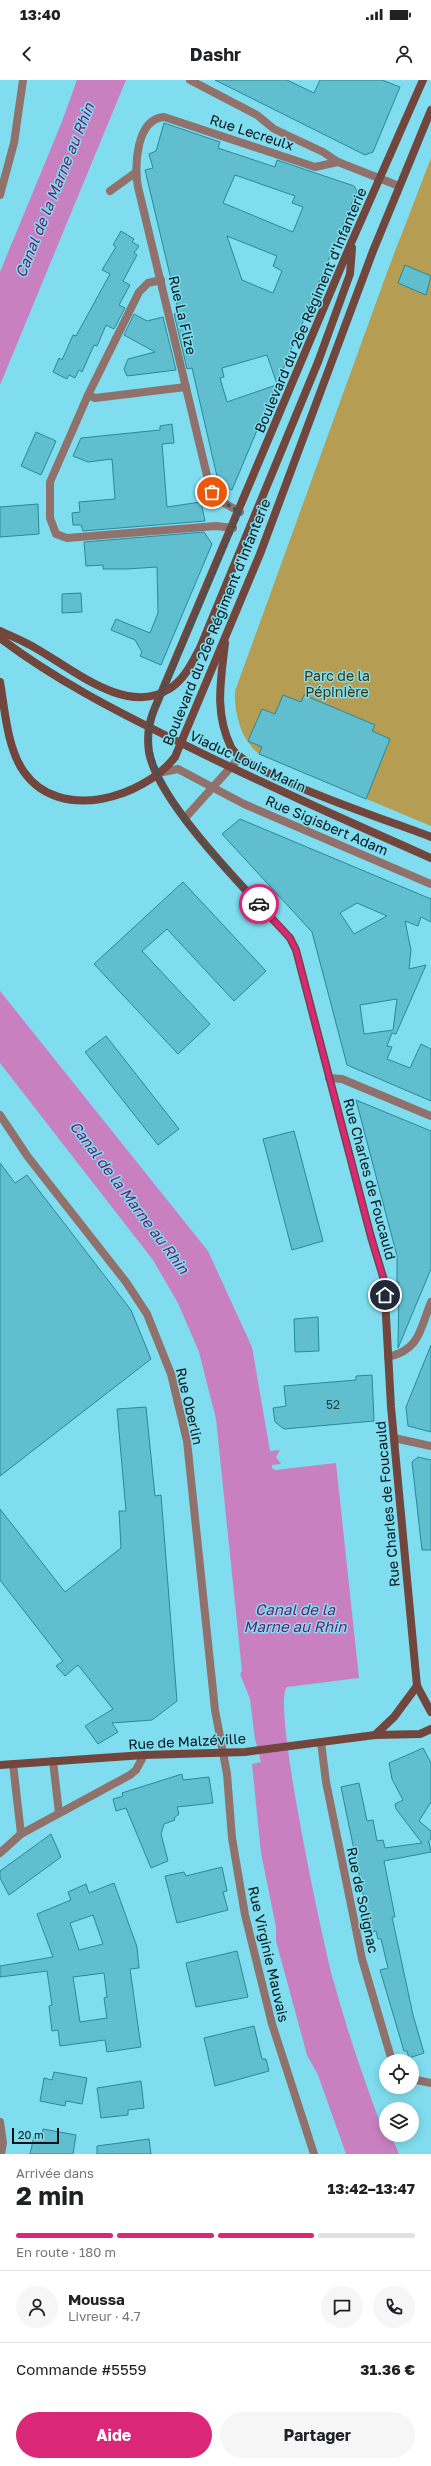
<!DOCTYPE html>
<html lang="fr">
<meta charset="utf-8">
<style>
:root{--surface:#fff;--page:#f6f6f6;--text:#202124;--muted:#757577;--line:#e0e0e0;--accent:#db2777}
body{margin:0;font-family:"Golos Text",sans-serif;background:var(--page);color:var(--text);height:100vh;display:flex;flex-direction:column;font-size:15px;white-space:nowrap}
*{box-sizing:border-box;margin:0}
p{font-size:13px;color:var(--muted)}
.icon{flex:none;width:22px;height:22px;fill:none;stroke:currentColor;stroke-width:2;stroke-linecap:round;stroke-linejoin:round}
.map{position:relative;height:2074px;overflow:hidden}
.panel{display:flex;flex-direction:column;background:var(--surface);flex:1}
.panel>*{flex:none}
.tools{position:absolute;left:379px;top:1974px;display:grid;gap:8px}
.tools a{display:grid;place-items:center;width:40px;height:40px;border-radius:50%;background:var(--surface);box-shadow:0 2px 10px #0003;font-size:20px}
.scale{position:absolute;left:12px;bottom:10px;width:47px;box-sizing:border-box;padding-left:4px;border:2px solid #011317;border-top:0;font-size:11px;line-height:14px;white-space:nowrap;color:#011317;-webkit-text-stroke:3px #80ddef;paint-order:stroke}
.pin{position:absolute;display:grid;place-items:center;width:34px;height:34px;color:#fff;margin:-17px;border:2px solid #fff;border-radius:50%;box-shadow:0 1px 4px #0007}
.courier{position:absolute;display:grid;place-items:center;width:40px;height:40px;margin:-20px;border:3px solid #db2777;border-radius:50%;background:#fff;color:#222;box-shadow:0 1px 5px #0007}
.head em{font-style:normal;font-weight:700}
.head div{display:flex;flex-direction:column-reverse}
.head{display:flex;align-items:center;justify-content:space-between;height:68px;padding:0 16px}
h1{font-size:26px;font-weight:700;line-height:30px}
.bar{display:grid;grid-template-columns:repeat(4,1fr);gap:6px 4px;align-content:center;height:48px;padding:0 16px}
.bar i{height:5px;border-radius:3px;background:var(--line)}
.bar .selected{background:var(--accent)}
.bar p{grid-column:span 4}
.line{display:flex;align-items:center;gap:10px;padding:0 16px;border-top:1px solid var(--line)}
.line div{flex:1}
.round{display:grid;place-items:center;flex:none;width:42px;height:42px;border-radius:21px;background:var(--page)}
.primary-button{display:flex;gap:8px;margin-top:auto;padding:8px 16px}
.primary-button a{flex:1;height:46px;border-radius:24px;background:var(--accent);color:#fff;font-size:16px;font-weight:700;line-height:46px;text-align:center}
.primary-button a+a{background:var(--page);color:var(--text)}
.status{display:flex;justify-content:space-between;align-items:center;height:28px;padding:0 20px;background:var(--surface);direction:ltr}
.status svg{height:11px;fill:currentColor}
header{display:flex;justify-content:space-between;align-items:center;height:52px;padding:0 16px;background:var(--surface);font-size:18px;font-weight:700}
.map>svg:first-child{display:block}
.green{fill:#b69d54}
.water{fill:#c980c0}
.building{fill:#60becf;stroke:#248b9c;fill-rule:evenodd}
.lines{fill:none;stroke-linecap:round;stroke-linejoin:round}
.minor{stroke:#91716b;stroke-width:8}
.tertiary{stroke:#91716b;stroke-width:8}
.secondary{stroke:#72463d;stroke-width:8}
.secondary-bridge{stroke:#72463d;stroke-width:8}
.done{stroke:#2d5a63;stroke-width:4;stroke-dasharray:0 7.2}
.route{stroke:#db2777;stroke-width:5}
.labels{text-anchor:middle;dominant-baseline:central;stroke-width:3;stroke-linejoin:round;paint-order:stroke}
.number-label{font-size:12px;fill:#193e45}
.street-label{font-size:14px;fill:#011317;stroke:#80ddef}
.park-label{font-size:14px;fill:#3e3105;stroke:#80ddef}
.water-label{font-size:15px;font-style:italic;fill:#711a6b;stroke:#80ddef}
</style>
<div class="status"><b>13:40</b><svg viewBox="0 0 49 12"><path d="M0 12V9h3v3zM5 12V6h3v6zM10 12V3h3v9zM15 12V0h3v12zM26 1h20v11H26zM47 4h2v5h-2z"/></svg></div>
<header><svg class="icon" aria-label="back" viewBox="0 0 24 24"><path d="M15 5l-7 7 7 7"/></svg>Dashr<svg class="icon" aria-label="person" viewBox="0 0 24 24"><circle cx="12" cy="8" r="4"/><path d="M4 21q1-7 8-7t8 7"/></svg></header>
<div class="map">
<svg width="431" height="2074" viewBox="0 0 431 2074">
<rect width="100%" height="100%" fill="#80ddef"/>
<path class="green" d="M431,78V746L259,674C241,660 234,633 235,611L389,187Z"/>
<g class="water">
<path d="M77,0H126L0,305V192L61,44Z"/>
<path d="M0,911L208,1171L252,1267L270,1371L280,1370L276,1377L281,1384L272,1385V1388L275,1390L336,1383L359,1598L287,1607C271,1624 324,1865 333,1899C346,1947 362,1994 379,2040L386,2047V2055H391L399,2074H346L318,1995L307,1975L276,1861V1847L261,1773L252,1684L261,1682L255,1659L250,1619L240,1594L242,1591L216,1339L199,1272L178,1223L153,1180L0,983Z"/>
</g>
<g class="building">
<path d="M215,0H287L314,13L320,0H382L400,7L373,72L365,75Z"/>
<path d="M164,43L220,62L218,68L275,87L277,80L354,106L357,111L277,304L267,275L222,288L224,297L220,298L227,322L276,305L232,410L219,405L192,288L187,289L174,234L179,233L145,90L153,88L149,74L156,71ZM235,95L295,116L292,123L303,127L293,152L223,123ZM227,156L277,176L273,186L282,191L273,213L242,200Z"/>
<path d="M121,151L134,159L132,162L139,166L134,173L137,175L123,201L130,205L119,225L125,228L114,249L106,245L97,266L94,265L82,292L79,290L75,298L69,295L67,299L53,292L59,278L62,280L73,255L76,256L110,194L102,190L116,167L113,165Z"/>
<path d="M405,185L431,196L426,215L398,203Z"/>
<path d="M134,234L147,241L163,237L176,290L127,296L124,289L128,279L155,272L124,255Z"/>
<path d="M172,344L174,363L162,364L167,427L201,422L205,441L83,451L81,445H73L72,433L80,432L79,422L115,419L112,379L88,382L73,376L81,358L160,350V346Z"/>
<path d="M36,352L56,361L41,395L21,386Z"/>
<path d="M38,424L39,454L0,457V427Z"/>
<path d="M204,452L212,464L161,585L140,576L142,572L135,560L111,550L116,539L150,553L158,533L157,487L127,489H103V485L86,486L84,462Z"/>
<path d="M81,513L82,532L62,533V514Z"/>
<path d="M283,615L301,622L304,615L375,645L372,651L390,659L366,719L259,674L262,667L248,661L262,629L275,634Z"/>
<path d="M240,739L431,819V842L421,837L418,846L405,841L411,870L409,889L426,885L396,954L392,953L387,966L392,967L387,979L410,988L421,964L431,969V1021L347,985L312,852L222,754ZM357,823L387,836L354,854L340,833ZM397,919L393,950L364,954L360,925Z"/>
<path d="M183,802L266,891L234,921L167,849L142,871L210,944L178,974L94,884Z"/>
<path d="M106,956L179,1049L158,1065L85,972Z"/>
<path d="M356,1020L431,1051V1189L398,1268L399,1202H397V1176Z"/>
<path d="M294,1051L323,1161L292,1170L263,1059Z"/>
<path d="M0,1083L15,1103L27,1095L131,1230L151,1279L0,1396Z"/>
<path d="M318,1237L319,1271L295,1272L294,1239Z"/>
<path d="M431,1265V1352L408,1346L406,1327Z"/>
<path d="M372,1295L374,1341L284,1349L275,1342L273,1328L286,1326L284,1306L356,1300V1296Z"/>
<path d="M146,1327L155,1416L161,1415L177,1621L152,1640L112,1643L118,1652L98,1664L85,1646L113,1629L78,1585L65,1596L56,1586L63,1581L0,1500V1429L65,1512L121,1468L119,1431H126L117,1329Z"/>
<path d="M418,1377L431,1380V1470H422L412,1382Z"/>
<path d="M423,1668L431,1683V1722L419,1741L431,1751V1758L428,1762H429L431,1772L384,1781L395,1837H392L413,1935L424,1973L409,1978L407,1971H404L380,1890L388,1888L381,1859H378L376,1851L371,1852L341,1707L359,1703L367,1741L373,1740L377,1761L383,1760L385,1768L422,1763L396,1729L395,1724L403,1720L392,1699L389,1683Z"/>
<path d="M182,1694L183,1700L209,1697L213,1723L177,1727L179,1734L174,1738L175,1740L164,1744L161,1754L168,1781L151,1788L126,1728L116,1731L113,1719L123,1716L122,1713L128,1711Z"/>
<path d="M51,1754L61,1777L9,1815L0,1798V1791Z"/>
<path d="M222,1787L227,1811L223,1812L228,1830L177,1843L165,1796L184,1792L186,1796Z"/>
<path d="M114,1803L137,1867L139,1888L130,1889L141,1967L107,1972L105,1960L60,1966L58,1950L52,1951L49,1926L52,1925L47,1891L0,1897V1886L53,1877L37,1834L71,1820L68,1812L86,1804L89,1813ZM93,1835L103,1864L79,1870L70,1843ZM104,1893L107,1917L104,1918L107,1938L80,1942L73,1897Z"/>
<path d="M237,1871L248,1917L196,1927L186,1883Z"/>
<path d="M254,1946L262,1979H266L269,1991L215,2006L204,1958Z"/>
<path d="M54,1992L87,1998L82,2024L66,2021L65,2026L40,2021L44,1998L52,2000Z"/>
<path d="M141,2001L144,2028L128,2030V2035L101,2038L97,2008Z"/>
<path d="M43,2049L76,2055L73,2074H30L34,2056L42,2057Z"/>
<path d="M149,2059L151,2074H97V2066Z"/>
</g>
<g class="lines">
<g class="minor">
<path d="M190,0L257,35L274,49L323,72L338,82L399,106"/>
<path d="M110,111L135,93"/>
<path d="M161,200L148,203L139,212L88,315L50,402V438L56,454L67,458L216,446L233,448"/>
<path d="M88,315L95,318L186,307"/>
<path d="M240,432L217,419L210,408L138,107C134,87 136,39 164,37L315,87L338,82"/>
<path d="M158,693L178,689L244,724L431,804"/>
<path d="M185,738L240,677"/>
<path d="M329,998L342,999L431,1036"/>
<path d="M388,1277C420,1270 420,1249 431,1222"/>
<path d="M394,1358L431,1366"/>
<path d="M321,1662L326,1702L362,1879L392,1981"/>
<path d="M53,1681L59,1733"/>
<path d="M13,1684L21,1754"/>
<path d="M0,1773L21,1754L130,1695L136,1690L144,1675"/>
<path d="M412,1999L431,2003"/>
<path d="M0,2042L3,2063L1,2074"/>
</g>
<g class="tertiary">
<path d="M0,115L14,63L23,0"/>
<path d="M0,1035L28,1077L126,1202L147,1234L171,1294L187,1361L215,1630L227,1694L232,1758L245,1835L272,1944L314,2074"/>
</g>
<g class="secondary">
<path d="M423,0L352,161L154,630C149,642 147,658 149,672C158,724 253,817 290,858L296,870L371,1157L384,1200L391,1327L417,1606L431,1632"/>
<path d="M318,282L350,194L352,168"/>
<path d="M225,563C221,600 214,632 231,667C245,694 396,743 431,757"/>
<path d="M0,602C5,630 7,668 24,692C60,743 143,718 175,677L260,474L373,171L431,30"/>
<path d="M375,1655L394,1637L417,1606"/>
<path d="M0,1685L144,1675L245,1672L375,1655L420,1654L431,1649"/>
</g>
<g class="secondary-bridge">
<path d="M0,551C9,555 19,559 28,564C66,583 124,638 169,609C184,600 192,583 200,568L318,282"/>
<path d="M0,558C54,599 114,630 175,660C259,702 345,740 431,778"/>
</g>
</g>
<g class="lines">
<path class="done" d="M212,412L217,418L240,432L152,636C133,699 220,781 259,824"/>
<path class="route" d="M259,824L290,858L296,870L371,1157L384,1200L385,1215"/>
</g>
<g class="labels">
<g class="number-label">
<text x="333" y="1324">52</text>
</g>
<g class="street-label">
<text transform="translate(252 52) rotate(18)">Rue Lecreulx</text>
<text transform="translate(310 230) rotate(-67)">Boulevard du 26e Régiment d'Infanterie</text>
<text transform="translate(183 235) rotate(77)">Rue La Flize</text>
<text transform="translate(216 542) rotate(-68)">Boulevard du 26e Régiment d'Infanterie</text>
<text transform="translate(248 681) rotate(25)">Viaduc Louis Marin</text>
<text transform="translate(327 745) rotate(23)">Rue Sigisbert Adam</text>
<text transform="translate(370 1099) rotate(75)">Rue Charles de Foucauld</text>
<text transform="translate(190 1326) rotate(77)">Rue Oberlin</text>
<text transform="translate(387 1424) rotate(-95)">Rue Charles de Foucauld</text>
<text transform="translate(187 1661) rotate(-3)">Rue de Malzéville</text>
<text transform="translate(363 1820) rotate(78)">Rue de Solignac</text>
<text transform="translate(269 1874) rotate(77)">Rue Virginie Mauvais</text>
</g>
<g class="park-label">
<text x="337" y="595">Parc de la<tspan x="337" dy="16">Pépinière</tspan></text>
</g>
<g class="water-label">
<text transform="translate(54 110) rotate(-68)">Canal de la Marne au Rhin</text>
<text transform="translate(130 1117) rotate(53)">Canal de la Marne au Rhin</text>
<text x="295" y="1529">Canal de la<tspan x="295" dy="17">Marne au Rhin</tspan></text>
</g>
</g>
</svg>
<div class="tools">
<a><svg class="icon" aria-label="locate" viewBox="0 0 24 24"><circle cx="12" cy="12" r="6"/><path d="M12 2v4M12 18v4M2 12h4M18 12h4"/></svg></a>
<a><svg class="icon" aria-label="layers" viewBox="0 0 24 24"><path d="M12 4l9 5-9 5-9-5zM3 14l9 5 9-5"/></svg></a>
</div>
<div class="scale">20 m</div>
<div class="pin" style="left:212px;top:412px;background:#ea580c"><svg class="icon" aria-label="bag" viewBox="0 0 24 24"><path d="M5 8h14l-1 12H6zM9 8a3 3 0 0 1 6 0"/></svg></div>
<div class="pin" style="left:385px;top:1215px;background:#1f2937"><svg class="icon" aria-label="home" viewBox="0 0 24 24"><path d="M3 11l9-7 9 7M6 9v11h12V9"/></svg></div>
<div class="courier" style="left:259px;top:824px"><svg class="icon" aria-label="car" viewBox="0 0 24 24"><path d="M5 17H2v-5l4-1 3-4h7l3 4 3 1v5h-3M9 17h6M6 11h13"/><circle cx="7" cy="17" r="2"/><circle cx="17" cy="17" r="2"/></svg></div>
</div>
<section class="panel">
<div class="head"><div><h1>2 min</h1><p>Arrivée dans</p></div><em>13:42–13:47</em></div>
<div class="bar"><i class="selected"></i><i class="selected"></i><i class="selected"></i><i></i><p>En route · 180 m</p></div>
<div class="line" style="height:72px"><a class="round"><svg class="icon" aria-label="person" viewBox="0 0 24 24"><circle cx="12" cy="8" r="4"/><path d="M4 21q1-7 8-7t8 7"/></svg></a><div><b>Moussa</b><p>Livreur · 4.7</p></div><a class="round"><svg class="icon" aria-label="chat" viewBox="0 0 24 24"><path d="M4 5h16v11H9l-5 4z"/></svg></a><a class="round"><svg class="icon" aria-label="phone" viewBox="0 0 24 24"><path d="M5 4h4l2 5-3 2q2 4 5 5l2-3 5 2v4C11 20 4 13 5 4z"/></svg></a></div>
<div class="line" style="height:52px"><div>Commande #5559</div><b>31.36 €</b></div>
<div class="primary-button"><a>Aide</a><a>Partager</a></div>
</section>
